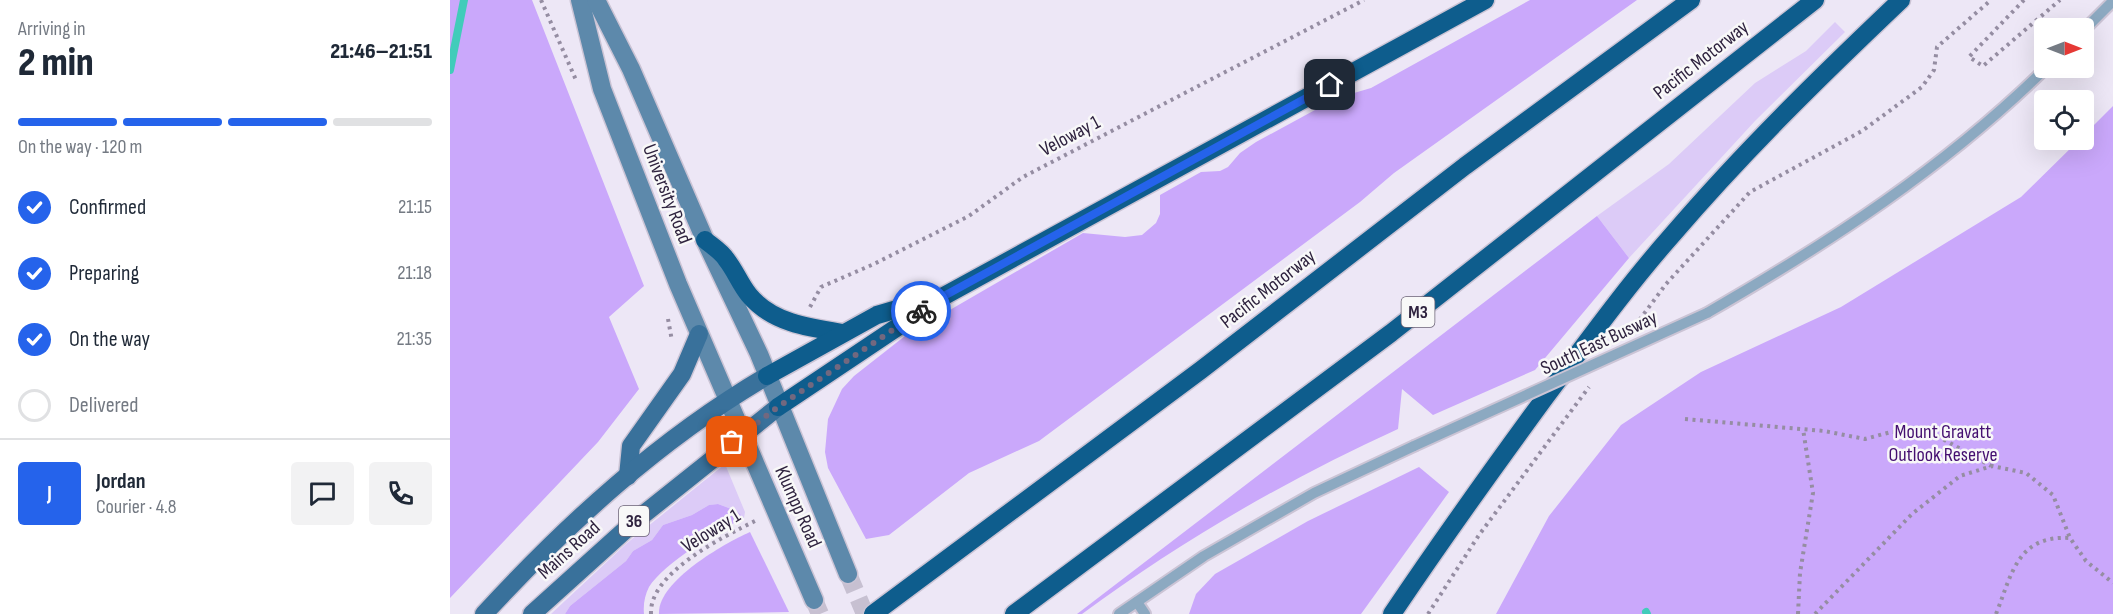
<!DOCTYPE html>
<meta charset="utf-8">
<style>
:root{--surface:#fff;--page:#f2f2f3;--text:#1f2937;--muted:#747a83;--line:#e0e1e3;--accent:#2563eb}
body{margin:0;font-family:"Sofia Sans Condensed",sans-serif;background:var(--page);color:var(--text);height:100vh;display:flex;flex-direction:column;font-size:22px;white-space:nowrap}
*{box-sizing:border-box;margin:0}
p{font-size:20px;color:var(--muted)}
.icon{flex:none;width:33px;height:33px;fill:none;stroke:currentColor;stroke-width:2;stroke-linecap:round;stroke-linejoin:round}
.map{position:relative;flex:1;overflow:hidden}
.sheet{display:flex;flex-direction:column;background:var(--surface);width:450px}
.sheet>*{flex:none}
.needle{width:39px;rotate:90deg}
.controls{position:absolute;left:1584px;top:18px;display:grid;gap:12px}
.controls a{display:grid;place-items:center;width:60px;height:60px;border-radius:6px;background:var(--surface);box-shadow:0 6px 24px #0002;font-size:30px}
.pin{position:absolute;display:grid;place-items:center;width:51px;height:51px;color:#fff;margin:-26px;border-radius:12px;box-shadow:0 3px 9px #0006}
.courier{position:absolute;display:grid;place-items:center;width:60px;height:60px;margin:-30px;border:4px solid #2563eb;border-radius:50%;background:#fff;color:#222;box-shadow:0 2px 8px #0007}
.head em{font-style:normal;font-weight:800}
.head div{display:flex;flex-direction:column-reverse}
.head{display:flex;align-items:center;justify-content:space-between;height:102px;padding:0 18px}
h1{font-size:39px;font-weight:800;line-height:45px}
.bar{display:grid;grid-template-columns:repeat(4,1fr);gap:9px 6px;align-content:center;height:72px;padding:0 18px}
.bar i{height:8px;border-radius:4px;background:var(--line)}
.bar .active{background:var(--accent)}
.bar p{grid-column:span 4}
.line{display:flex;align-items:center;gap:15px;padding:0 18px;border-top:2px solid var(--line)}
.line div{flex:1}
.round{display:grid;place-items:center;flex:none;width:63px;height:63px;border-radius:6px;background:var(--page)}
ol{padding:0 18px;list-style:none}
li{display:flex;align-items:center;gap:18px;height:66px}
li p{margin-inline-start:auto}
li .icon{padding:6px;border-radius:50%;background:var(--accent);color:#fff;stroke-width:4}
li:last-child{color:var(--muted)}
li i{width:33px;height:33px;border:3px solid var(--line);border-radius:50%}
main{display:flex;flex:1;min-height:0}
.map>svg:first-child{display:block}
.green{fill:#dccbf7}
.forest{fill:#caa8fb}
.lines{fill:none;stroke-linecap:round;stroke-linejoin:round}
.stream{stroke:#41ccba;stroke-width:8}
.secondary-tunnel{stroke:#c7c0d1;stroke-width:18;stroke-dasharray:18 9;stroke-linecap:butt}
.lane-casing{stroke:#cbc4d5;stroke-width:14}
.secondary-casing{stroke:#cbc4d5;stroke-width:21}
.primary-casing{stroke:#cbc4d5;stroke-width:21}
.highway-casing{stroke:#cbc4d5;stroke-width:21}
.path{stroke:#958da2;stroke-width:4;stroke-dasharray:3 4.5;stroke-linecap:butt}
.lane{stroke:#8ca9c1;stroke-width:10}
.secondary{stroke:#5d89ab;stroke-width:18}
.primary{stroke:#39719b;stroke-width:18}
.highway{stroke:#0e5d8d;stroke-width:18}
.lane-bridge-casing{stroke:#cbc4d5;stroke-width:14;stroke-linecap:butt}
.lane-bridge{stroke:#8ca9c1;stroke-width:10}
.done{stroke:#72687f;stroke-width:6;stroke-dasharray:0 10.8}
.route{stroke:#2563eb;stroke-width:8}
.labels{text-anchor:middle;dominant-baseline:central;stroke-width:5;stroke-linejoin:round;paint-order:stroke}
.shield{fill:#f8f8f8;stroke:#6b6376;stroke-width:1.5}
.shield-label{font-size:18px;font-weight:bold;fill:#2f233f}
.street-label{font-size:20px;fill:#2f233f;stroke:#f8f8f8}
.park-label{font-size:20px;fill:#440f70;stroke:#f8f8f8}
</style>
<main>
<section class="sheet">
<div class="head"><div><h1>2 min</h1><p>Arriving in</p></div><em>21:46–21:51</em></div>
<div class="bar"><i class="active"></i><i class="active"></i><i class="active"></i><i></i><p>On the way · 120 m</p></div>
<ol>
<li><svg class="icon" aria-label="check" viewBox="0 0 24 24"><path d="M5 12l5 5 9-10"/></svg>Confirmed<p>21:15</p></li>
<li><svg class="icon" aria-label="check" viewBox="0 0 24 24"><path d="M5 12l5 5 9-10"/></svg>Preparing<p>21:18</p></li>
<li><svg class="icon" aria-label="check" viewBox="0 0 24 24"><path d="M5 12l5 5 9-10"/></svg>On the way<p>21:35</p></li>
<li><i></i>Delivered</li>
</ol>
<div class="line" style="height:108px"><b class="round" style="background:var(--accent);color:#fff">J</b><div><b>Jordan</b><p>Courier · 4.8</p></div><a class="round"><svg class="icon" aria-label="chat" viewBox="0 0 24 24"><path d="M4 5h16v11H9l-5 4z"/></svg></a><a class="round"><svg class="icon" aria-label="phone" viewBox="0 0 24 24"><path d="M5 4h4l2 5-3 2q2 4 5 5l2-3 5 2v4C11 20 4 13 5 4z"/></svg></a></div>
</section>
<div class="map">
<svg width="1663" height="614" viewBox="0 0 1663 614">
<rect width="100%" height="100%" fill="#ede7f6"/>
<g class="green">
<path d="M1385,22L1395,32L1305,121L1179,258L1147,216L1219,164L1305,83L1356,51Z"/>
<path d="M275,464L295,512L294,518L287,511L268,504L259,505L242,515L213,525L202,540L183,551L176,561L120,606L115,614H101L176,544Z"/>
</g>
<g class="forest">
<path d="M0,0H82L194,286L159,317L189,389L148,442L0,598Z"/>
<path d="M1080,0H1187L944,173L910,202L589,441L519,473L439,535L416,539L378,468L375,452L378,419L392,389L404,376L455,336L633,233L675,237L692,235L706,223L710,214V195L751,172L770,171L778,167L790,153L806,142L887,98L921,88Z"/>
<path d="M1663,106V614H1046L1099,516L1171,425L1251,372L1391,307L1571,197L1629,140H1634V135Z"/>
<path d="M1147,216L1179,258L1085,370L983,415L952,389L948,429C836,480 731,541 632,614H627Z"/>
<path d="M969,467L999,492L911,614H739L746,594L765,574L858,521Z"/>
<path d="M268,504L287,511L294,518C270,529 213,564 199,587C195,595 193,604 194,614H115L120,606L176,561L183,551L202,540L213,525L242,515L259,505Z"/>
<path d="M300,532L339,612L209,614C207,582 273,544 300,532Z"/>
</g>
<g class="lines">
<g class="stream">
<path d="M0,70L14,0"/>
<path d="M1196,612L1197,614"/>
</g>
<g class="secondary-tunnel">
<path d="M398,574L415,614"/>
<path d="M364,600L370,614"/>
</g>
<g class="lane-casing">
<g id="lane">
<path d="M1634,30L1663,1"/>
<path d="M1257,313C1379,243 1495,167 1596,68"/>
<path d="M687,602L695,614"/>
<path d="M669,614L754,556L864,493L964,446"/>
</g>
</g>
<g class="secondary-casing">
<g id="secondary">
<path d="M130,0L152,89L228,284L364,600"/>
<path d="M146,0L181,69L255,240L309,354L398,574"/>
</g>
</g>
<g class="primary-casing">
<g id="primary">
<path d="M178,476L181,446L232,374L249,334"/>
<path d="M34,614C118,523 210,439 317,376"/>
<path d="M82,614L184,522L328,407"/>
</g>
</g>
<g class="highway-casing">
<g id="highway">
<path d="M255,240C262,246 271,251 276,259C285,270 290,284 299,295C322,323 360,328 393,333"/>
<path d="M317,376L427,315L478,300"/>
<path d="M328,407L494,296L1035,0"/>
<path d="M423,614L751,370L1015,166L1241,0"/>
<path d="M564,614L941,333L1365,0"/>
<path d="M942,614C991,541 1042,470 1094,399C1136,343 1177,286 1223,234C1294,151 1372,75 1451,0"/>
</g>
</g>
<g class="path">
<path d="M91,0L126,80"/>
<path d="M1574,0L1519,57L1533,66L1610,0"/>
<path d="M360,307L371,287L424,264L519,216L573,177L914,0"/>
<path d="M218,319L222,341"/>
<path d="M1185,326L1216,284L1300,192L1412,131L1472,87L1484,70L1487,47L1541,0"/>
<path d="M1235,419L1374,431L1415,439L1441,432L1482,433L1541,466"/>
<path d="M201,614C199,573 273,537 305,521L304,518"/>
<path d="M978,614L1029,535L1139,387"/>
<path d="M1348,614L1350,573L1363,493L1353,429"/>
<path d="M1365,614L1462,514L1510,476L1542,466L1576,473L1603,495L1620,538L1636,561L1663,583"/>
<path d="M1546,614C1562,574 1567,535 1620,538"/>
</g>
<use href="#lane" class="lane"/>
<use href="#secondary" class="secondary"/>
<use href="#primary" class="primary"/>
<use href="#highway" class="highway"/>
<g class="lane-bridge-casing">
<path id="lane-bridge" d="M964,446L1257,313"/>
</g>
<use href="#lane-bridge" class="lane-bridge"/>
</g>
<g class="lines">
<path class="done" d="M282,442L328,407L471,311"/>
<path class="route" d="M471,311L494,296L880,85"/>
</g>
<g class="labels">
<g class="shield">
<rect x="951.5" y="297" width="33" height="30" rx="4.5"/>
<rect x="169" y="506" width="30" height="30" rx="4.5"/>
</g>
<g class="shield-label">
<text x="968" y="312">M3</text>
<text x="184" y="521">36</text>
</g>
<g class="street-label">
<text transform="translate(1251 60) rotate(-38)">Pacific Motorway</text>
<text transform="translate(620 136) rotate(-28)">Veloway 1</text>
<text transform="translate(217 194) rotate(69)">University Road</text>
<text transform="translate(818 289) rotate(-38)">Pacific Motorway</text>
<text transform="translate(1149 343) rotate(-25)">South East Busway</text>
<text transform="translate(348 507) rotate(66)">Klumpp Road</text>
<text transform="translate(261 531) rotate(-32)">Veloway 1</text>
<text transform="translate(119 550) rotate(-42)">Mains Road</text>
</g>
<g class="park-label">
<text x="1493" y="432">Mount Gravatt<tspan x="1493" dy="23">Outlook Reserve</tspan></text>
</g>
</g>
</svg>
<div class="controls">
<a><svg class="needle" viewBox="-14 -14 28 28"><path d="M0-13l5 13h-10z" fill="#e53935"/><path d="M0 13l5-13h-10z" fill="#747a83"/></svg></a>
<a><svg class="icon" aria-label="locate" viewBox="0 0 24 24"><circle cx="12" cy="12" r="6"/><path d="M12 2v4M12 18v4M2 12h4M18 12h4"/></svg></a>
</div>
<div class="pin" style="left:282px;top:442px;background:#ea580c"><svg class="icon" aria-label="bag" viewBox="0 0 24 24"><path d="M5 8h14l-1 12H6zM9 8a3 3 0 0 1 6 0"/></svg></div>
<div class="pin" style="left:880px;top:85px;background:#1f2937"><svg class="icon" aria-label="home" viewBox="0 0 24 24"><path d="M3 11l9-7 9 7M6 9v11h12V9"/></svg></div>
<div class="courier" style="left:471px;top:311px"><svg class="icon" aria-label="bike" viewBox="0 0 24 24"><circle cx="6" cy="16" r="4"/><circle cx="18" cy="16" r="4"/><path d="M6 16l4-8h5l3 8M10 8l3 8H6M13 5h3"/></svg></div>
</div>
</main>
